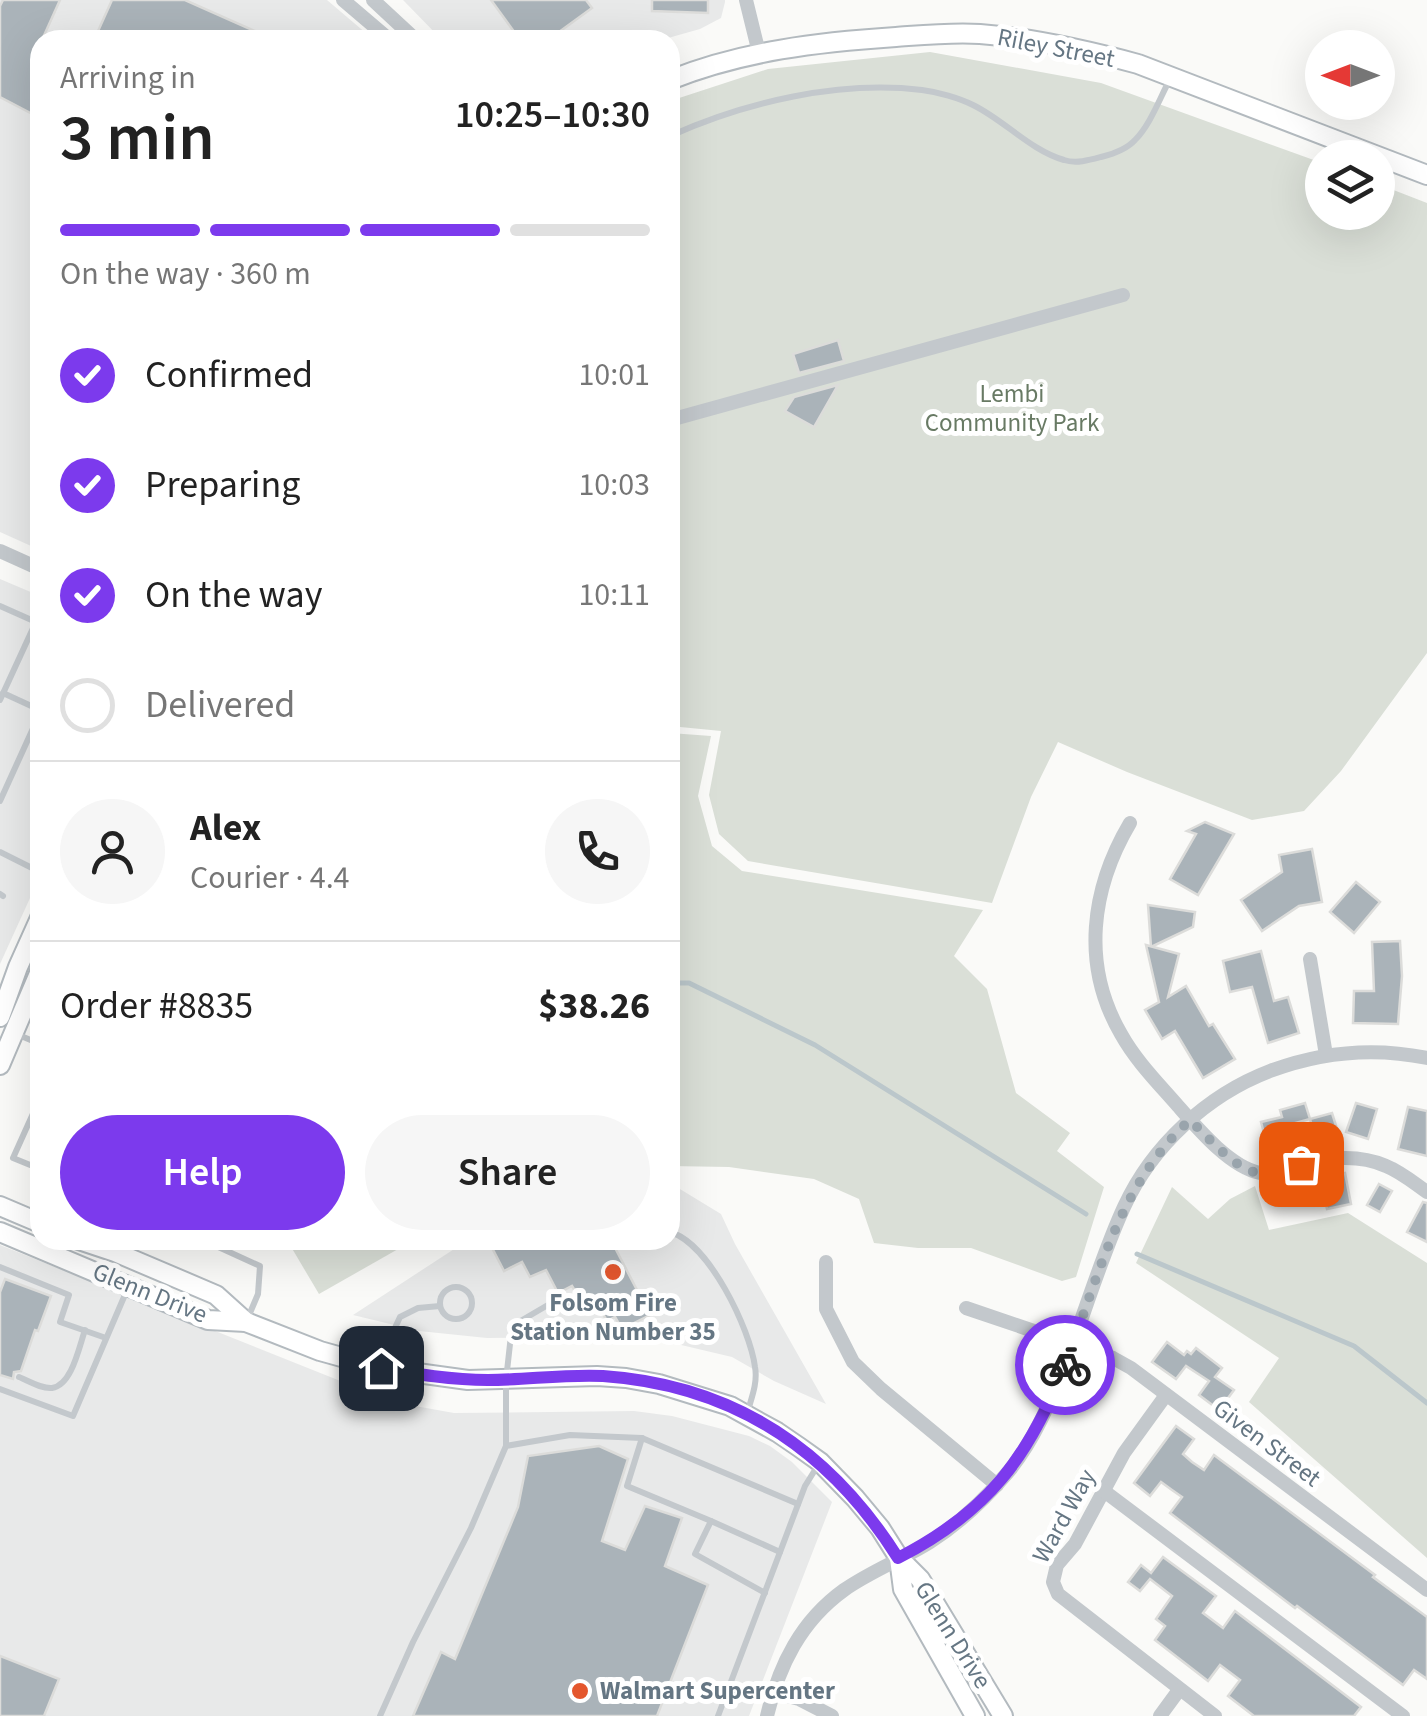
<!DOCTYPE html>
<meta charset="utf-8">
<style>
:root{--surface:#fff;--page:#f6f6f6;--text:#222;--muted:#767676;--line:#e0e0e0;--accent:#7c3aed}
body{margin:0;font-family:"Source Sans 3",sans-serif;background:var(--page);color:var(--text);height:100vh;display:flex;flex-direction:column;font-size:38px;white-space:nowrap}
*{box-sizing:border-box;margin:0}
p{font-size:32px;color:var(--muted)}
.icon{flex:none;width:55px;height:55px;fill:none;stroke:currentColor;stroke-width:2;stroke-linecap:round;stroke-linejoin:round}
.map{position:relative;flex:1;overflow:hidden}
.panel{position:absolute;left:30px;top:30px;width:650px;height:1220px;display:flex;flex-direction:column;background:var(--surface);border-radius:30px;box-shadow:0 10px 40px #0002}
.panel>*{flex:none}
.needle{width:65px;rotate:270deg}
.fabs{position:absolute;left:1305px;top:30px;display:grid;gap:20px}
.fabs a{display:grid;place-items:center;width:90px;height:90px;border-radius:50%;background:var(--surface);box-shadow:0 10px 40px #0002;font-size:50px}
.pin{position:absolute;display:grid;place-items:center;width:85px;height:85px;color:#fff;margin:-42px;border-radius:20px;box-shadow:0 5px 15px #0006}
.courier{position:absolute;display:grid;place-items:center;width:100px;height:100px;margin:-50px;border:8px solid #7c3aed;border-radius:50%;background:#fff;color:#222;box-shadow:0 2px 12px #0007}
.summary em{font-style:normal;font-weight:600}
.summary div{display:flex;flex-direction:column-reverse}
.summary{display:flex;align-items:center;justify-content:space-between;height:170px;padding:0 30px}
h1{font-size:65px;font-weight:600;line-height:75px}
.bar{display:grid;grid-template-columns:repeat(4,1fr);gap:15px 10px;align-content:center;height:120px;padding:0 30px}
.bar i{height:12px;border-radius:8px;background:var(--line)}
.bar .active{background:var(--accent)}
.bar p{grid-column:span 4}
.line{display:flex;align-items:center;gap:25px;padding:0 30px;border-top:2px solid var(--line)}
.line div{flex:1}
.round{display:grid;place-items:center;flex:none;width:105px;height:105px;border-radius:52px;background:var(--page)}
ol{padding:0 30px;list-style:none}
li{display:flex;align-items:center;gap:30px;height:110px}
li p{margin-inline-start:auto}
li .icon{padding:10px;border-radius:50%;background:var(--accent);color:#fff;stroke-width:4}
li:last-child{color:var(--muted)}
li i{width:55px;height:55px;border:5px solid var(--line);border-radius:50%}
.action{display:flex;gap:20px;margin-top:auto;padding:20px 30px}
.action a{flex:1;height:115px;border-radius:60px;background:var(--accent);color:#fff;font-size:40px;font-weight:600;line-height:115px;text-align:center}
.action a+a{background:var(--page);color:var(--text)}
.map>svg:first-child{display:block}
.built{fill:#e8e9e9}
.green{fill:#dadfd7}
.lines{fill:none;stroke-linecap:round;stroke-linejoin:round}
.stream{stroke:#bbc7cb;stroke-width:5}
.building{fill:#aab3b9;stroke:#dcdcda;stroke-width:2.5}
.secondary-casing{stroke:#b3babf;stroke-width:22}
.lane{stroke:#c3c8cc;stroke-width:6}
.street{stroke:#c3c8cc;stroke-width:14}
.secondary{stroke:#fff;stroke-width:18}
.done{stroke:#99a4ac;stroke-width:10;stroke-dasharray:0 18}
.route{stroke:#7c3aed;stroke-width:12}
.poi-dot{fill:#e4572e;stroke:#fff;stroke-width:4}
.labels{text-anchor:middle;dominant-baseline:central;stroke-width:10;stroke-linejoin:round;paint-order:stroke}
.street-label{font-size:25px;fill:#657683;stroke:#fff}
.park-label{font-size:25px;fill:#687a64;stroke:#fff}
.poi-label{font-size:25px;font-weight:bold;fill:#657683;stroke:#fff}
</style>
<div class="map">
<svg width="1427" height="1716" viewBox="0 0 1427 1716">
<rect width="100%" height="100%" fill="#fafaf8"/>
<g class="built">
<path d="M0,0H327L374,40H40V550L0,532Z"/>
<path d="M403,0H725V2L721,18L700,29L661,40H442Z"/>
<path d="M0,579L40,596V876L0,964Z"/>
<path d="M670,1183L721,1214L735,1244L826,1404L774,1381L732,1357L660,1340L612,1337L487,1338L419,1331L353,1315L468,1240H670Z"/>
<path d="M0,1245L393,1402L454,1413L634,1411L672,1416L749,1436L770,1446L792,1462L832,1502L749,1716H0Z"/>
</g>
<g class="green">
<path d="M930,52L1101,83L1322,163V212H1378V184L1427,203V653L1341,771L1304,811L1252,820L1127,772L1058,742L1031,797L992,903L748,861L719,834L709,795L721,731L670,726V101L768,69Z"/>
<path d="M670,733L711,736L698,796L712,846L742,871L983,910L954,956L987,989L1016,1093L1070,1133L1057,1151L1104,1187L1076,1277L1062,1281L971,1248H918L874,1243L859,1199L814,1179L729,1167L670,1166Z"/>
<path d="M1255,1186L1269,1230L1348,1213L1427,1263V1558L1249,1402L1279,1358L1136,1263L1172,1187L1208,1219L1230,1199Z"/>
<path d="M287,1240H414L319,1294Z"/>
</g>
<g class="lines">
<g class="stream">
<path d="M670,983H689L815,1045L1086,1214"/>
<path d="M1137,1254L1354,1346L1427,1403"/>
</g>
</g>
<g class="building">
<path d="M3,0H60L42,40H40L36,54L40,56V118L0,97V6Z"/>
<path d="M112,0H185L275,40H94Z"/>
<path d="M491,0H586L592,8L548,40H520Z"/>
<path d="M652,0H708V13L652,11Z"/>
<path d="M838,340L844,361L799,373L793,354Z"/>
<path d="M838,385L814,427L785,411L794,397Z"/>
<path d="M1205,822L1234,834L1198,895L1170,879L1196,834L1187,831Z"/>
<path d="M1312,849L1322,902L1299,906L1262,931L1241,900L1282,872L1279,855Z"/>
<path d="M1356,882L1380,902L1354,933L1330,912Z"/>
<path d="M1148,905L1195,912L1193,927L1151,947Z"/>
<path d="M1400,941L1402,976L1398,1024L1353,1023L1354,991H1374L1372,942Z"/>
<path d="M1146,945L1179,954L1168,997L1186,986L1209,1026L1213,1024L1235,1059L1203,1078L1175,1031L1162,1039L1145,1010L1159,1002Z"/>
<path d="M1261,951L1274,1001L1288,997L1299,1033L1268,1043L1252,987L1230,992L1223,961Z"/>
<path d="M1305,1103L1310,1119L1285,1126L1288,1143L1268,1148L1261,1122L1282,1117L1280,1110Z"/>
<path d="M1356,1103L1377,1109L1368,1139L1346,1132Z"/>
<path d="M1408,1107L1427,1111V1156L1398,1149Z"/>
<path d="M1332,1113L1338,1132L1316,1139L1310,1119Z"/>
<path d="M1345,1173L1351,1204L1327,1209L1320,1178Z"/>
<path d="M1379,1184L1392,1191L1380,1212L1367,1205Z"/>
<path d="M1423,1202L1427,1203V1242L1407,1232Z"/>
<path d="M488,1240H611L650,1315L622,1329L615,1317L607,1321L596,1302L585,1307L572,1286L558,1293L546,1270L530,1277L522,1262L504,1271Z"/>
<path d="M5,1279L51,1296L38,1331L35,1330L21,1371L14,1372L13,1379L0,1375V1292Z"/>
<path d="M1167,1342L1184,1355L1187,1351L1191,1354L1196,1348L1222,1368L1215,1377L1234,1390L1219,1410L1199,1395L1209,1381L1186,1366L1176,1379L1152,1362Z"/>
<path d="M1176,1426L1194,1439L1183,1454L1192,1462L1204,1470L1214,1455L1375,1575L1373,1577L1427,1617V1679L1414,1670L1403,1685L1297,1606L1295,1608L1170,1513L1182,1497L1172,1490L1161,1482L1150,1496L1134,1483Z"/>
<path d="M599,1446L628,1459L602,1541L625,1550L645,1506L682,1518L665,1566L708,1585L657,1716H413L441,1652L455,1659L518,1507L528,1456Z"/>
<path d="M1163,1557L1216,1596L1203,1613L1223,1628L1235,1611L1361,1707L1354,1716H1254L1228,1696L1240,1680L1220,1665L1208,1681L1155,1640L1165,1626L1156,1619L1172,1596L1150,1579L1140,1591L1128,1582L1141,1565L1151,1573Z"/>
<path d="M0,1656L59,1679L44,1716H0Z"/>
</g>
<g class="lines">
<g class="secondary-casing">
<g id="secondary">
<path d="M670,80C742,51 819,42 896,37C923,35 952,32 980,34C1034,38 1086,50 1138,64L1427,175"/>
<path d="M0,1017L18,967L40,918"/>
<path d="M0,1065L40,971"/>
<path d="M0,1206L40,1223"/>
<path d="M0,1232L208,1320L246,1322L320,1351L381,1368L468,1380L597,1376L626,1378L659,1384L730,1406L777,1432L799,1447L820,1462L855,1498L880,1528L899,1558L920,1579L1003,1716"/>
<path d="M79,1240L115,1252L216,1295L246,1322"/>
<path d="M899,1558L903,1589L975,1716"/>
</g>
</g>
<g class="lane">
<path d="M670,136C745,102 840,80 922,90C938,92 959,98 973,105C1004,120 1030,150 1064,160C1076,164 1090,160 1101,157C1113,154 1127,149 1135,140C1150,125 1159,100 1169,81"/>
<path d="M0,606L36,622"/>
<path d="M3,693L40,710"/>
<path d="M0,700L40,613"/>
<path d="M0,801L40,713"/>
<path d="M0,852L40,872"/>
<path d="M0,894L3,896"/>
<path d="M14,1033L40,1044"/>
<path d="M40,1098L13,1158L40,1169"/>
<path d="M670,1232C709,1243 750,1329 755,1367C758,1383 751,1399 747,1414"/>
<path d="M203,1240L260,1266L258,1294L247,1320"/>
<path d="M0,1267L69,1295L60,1322L106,1338"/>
<circle cx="456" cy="1303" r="16"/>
<path d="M382,1365L388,1343L400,1317L418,1308L440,1306"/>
<path d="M19,1377C29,1381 41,1389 52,1388C72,1385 79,1347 85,1330"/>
<path d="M0,1389L73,1416L127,1290"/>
<path d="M506,1446L570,1435L642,1438"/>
<path d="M711,1521L627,1486L642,1438L798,1504"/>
<path d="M765,1593L695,1554L711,1521L780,1552"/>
<path d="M380,1716L413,1642L471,1528L506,1446V1380L512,1326L553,1302"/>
<path d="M718,1716L805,1486L820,1462"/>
</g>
<g class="street">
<path d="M343,0L390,40"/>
<path d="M373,0L416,40"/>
<path d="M746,0L759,53"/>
<path d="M670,420L1123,295"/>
<path d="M0,551L40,569"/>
<path d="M1130,823C1091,889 1081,965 1121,1034C1136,1061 1158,1083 1178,1106C1198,1129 1230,1167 1260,1173C1302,1165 1345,1148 1386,1166C1401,1172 1414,1183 1427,1192"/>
<path d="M1310,959L1326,1055"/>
<path d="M826,1262V1309L853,1362L881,1389L997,1485"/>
<path d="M966,1308L1113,1358L1131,1368L1427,1590"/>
<path d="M1166,1395L1124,1453L1075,1544L1057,1565L1053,1582L1058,1594L1215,1716"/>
<path d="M1104,1491L1403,1716"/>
<path d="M773,1692L799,1699L832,1716"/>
<path d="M767,1716C779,1665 801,1621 844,1590C871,1571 903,1559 930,1542C960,1523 987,1497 1009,1471C1035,1439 1050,1402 1065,1364C1085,1313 1101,1257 1124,1207C1152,1146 1207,1095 1270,1071C1321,1052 1374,1047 1427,1058"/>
<path d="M1160,1716L1179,1690"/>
</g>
<use href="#secondary" class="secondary"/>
</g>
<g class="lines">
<path class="done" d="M1065,1365C1099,1277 1118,1186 1190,1120C1207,1136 1238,1173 1261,1173C1274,1173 1288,1167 1301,1164"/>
<path class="route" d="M381,1368C416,1374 452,1380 488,1380C526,1380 565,1374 603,1376C733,1385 830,1450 898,1558C988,1512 1029,1457 1065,1365"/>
</g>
<g class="poi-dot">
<circle cx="613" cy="1272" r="10"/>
<circle cx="580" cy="1691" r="10"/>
</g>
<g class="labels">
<g class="street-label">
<text transform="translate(1056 48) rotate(11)">Riley Street</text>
<text transform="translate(150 1293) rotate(22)">Glenn Drive</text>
<text transform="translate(1267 1443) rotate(37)">Given Street</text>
<text transform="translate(1064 1516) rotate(-61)">Ward Way</text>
<text transform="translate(953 1635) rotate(58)">Glenn Drive</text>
</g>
<g class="park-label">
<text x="1012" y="394">Lembi<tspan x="1012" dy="29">Community Park</tspan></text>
</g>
<g class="poi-label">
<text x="613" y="1303">Folsom Fire<tspan x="613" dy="29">Station Number 35</tspan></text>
<text x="600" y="1691" text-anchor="start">Walmart Supercenter</text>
</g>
</g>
</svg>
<div class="fabs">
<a><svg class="needle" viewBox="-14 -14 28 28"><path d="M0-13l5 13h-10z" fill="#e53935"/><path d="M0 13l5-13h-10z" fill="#767676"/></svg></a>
<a><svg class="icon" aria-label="layers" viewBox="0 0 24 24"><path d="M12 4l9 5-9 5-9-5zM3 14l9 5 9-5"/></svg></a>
</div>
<div class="pin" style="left:1301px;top:1164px;background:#ea580c"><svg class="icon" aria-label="bag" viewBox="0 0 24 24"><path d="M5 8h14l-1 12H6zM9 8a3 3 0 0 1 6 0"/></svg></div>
<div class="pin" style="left:381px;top:1368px;background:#1f2937"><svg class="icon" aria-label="home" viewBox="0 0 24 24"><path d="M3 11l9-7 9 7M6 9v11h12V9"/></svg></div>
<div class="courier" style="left:1065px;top:1365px"><svg class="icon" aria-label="bike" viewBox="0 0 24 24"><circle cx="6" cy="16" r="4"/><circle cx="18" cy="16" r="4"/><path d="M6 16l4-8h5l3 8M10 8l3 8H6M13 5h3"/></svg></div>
<section class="panel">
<div class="summary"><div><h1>3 min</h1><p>Arriving in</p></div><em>10:25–10:30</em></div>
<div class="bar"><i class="active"></i><i class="active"></i><i class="active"></i><i></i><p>On the way · 360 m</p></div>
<ol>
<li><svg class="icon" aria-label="check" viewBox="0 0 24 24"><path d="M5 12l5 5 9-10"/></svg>Confirmed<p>10:01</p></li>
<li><svg class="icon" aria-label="check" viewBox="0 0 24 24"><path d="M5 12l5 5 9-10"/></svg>Preparing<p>10:03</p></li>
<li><svg class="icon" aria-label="check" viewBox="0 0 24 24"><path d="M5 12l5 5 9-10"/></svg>On the way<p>10:11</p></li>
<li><i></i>Delivered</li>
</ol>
<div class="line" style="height:180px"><a class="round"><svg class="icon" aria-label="person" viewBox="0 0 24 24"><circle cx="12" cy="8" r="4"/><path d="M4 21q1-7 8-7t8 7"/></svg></a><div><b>Alex</b><p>Courier · 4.4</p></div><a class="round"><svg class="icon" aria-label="phone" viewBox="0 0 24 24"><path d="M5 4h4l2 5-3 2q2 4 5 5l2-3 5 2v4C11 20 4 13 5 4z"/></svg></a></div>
<div class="line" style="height:130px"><div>Order #8835</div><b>$38.26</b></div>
<div class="action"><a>Help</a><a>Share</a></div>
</section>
</div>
